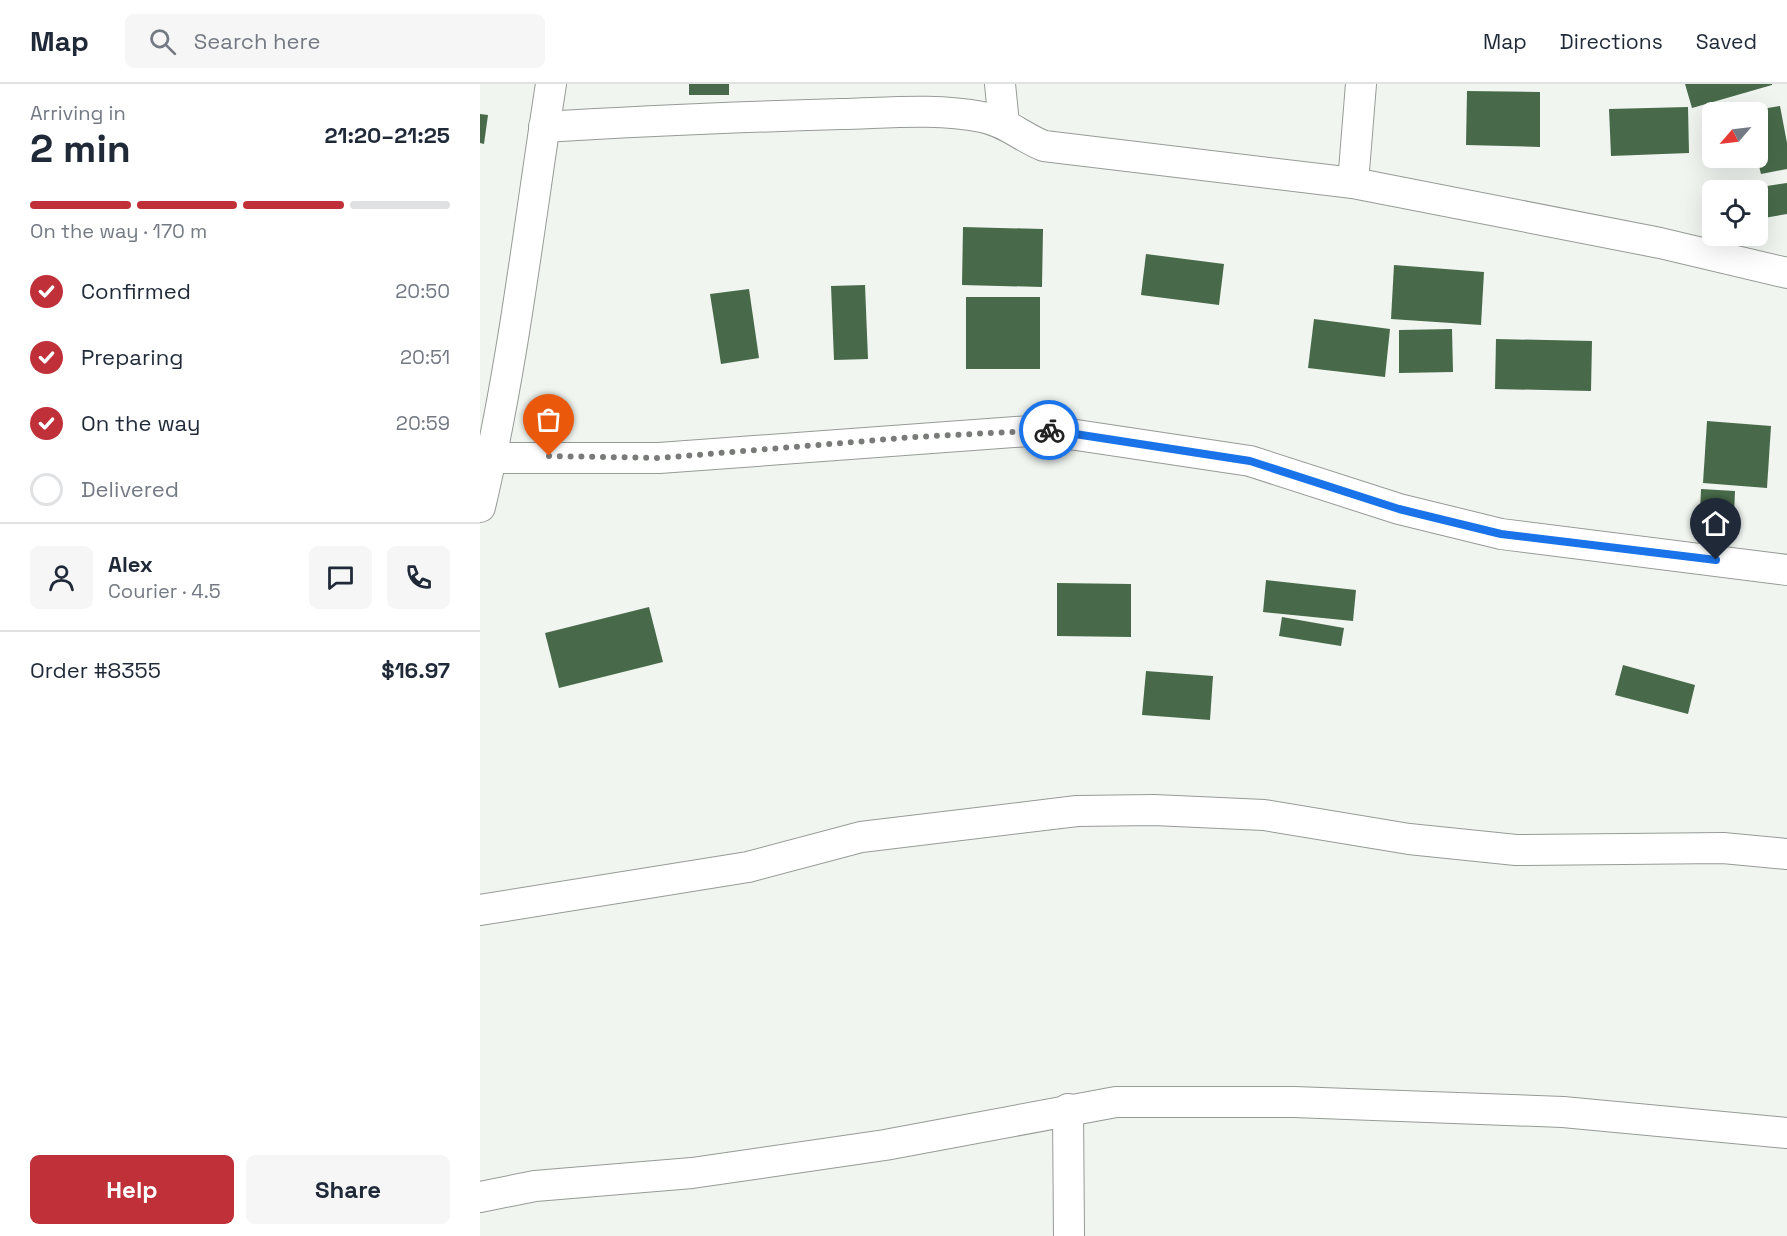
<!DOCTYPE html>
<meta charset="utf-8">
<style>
:root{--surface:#fff;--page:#f6f6f7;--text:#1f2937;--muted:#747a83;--line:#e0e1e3;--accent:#c03039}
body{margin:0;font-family:"Space Grotesk",sans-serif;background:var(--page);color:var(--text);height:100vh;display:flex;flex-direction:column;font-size:22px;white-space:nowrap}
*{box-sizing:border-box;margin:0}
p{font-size:20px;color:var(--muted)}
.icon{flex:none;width:33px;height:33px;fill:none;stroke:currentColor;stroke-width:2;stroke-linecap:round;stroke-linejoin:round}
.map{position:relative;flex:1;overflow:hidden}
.panel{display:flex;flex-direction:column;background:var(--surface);width:480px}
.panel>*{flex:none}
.needle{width:39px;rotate:242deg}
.controls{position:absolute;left:1222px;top:18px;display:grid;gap:12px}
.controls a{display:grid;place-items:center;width:66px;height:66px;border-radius:9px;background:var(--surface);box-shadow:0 6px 24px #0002;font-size:30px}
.pin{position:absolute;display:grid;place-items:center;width:51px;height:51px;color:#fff;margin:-62px -26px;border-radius:50% 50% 50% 0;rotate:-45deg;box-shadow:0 0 6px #0007}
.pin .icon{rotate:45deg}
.courier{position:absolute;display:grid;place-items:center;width:60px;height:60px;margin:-30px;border:4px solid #1a73e8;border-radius:50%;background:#fff;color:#222;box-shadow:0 2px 8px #0007}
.overview em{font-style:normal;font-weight:700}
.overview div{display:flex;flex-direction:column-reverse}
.overview{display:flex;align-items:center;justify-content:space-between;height:102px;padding:0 30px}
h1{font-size:39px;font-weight:700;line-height:45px}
.bar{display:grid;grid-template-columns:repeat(4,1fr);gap:9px 6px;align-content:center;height:72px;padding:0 30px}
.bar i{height:8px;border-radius:4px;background:var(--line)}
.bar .current{background:var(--accent)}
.bar p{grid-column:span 4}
.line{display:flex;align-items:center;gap:15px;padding:0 30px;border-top:2px solid var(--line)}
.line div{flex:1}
.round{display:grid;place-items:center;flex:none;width:63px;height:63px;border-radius:9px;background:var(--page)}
ol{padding:0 30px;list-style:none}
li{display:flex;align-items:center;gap:18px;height:66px}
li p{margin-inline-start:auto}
li .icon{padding:6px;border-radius:50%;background:var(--accent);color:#fff;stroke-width:4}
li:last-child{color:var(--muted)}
li i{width:33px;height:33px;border:3px solid var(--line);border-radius:50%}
.cta{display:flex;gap:12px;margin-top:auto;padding:12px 30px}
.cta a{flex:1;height:69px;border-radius:9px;background:var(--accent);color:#fff;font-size:24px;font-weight:700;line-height:69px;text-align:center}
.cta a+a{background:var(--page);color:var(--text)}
header{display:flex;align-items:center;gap:36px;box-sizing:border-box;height:84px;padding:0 30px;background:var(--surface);border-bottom:2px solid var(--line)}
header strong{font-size:28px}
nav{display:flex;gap:33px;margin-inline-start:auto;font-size:21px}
.search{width:420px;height:54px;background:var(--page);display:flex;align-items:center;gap:15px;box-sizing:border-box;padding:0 21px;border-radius:9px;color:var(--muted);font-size:22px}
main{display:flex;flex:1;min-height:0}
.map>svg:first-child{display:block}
.building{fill:#486a4a}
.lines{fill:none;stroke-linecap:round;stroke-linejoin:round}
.minor-casing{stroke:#969b96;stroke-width:32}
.minor{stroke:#fff;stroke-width:30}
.done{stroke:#787b78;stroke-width:6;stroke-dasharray:0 10.8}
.route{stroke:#1a73e8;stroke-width:8}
</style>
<header>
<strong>Map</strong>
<div class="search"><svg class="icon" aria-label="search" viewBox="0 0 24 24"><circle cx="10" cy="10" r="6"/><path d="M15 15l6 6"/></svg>Search here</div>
<nav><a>Map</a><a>Directions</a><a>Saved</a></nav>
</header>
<main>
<section class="panel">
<div class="overview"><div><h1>2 min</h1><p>Arriving in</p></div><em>21:20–21:25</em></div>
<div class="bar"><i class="current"></i><i class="current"></i><i class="current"></i><i></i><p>On the way · 170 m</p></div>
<ol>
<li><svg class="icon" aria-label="check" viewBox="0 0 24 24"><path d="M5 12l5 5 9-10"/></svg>Confirmed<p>20:50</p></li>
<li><svg class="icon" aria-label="check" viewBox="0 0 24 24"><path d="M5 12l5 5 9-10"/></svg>Preparing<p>20:51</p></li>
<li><svg class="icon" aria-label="check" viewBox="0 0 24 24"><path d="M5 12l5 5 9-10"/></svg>On the way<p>20:59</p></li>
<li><i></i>Delivered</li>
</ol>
<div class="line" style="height:108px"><a class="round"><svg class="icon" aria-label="person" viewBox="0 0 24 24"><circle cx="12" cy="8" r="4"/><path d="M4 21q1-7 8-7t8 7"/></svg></a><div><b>Alex</b><p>Courier · 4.5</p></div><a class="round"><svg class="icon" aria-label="chat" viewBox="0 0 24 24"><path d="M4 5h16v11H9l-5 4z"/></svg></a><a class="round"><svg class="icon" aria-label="phone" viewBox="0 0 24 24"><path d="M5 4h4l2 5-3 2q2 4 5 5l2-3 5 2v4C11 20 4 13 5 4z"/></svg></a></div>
<div class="line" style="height:78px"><div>Order #8355</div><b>$16.97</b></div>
<div class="cta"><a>Help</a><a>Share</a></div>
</section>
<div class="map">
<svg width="1307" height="1152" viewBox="0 0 1307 1152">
<rect width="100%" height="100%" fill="#f0f5f0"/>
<g class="building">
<rect x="209" y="0" width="40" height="11"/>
<path d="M1205,0H1292V1L1212,24Z"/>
<path d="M987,7L1060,8V63L986,61Z"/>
<path d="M1300,22L1307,59V85L1281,90L1277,74L1278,28L1269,27Z"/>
<path d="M1208,23L1209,69L1131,72L1129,25Z"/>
<path d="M0,30L8,31L4,60L0,59Z"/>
<path d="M1307,99V130L1278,135V106L1267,105Z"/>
<path d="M483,143L563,145L562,203L482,201Z"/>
<path d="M666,170L744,180L739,221L661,211Z"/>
<path d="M914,181L1004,188L1001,241L911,235Z"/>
<path d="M385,201L388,275L354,276L351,202Z"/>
<path d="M269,205L279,274L241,280L230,210Z"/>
<rect x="486" y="213" width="74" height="72"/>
<path d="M834,235L910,245L905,293L828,284Z"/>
<path d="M972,245L973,288L919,289V246Z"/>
<path d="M1016,255L1112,257L1111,307L1015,305Z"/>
<path d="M1227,337L1291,342L1287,404L1223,399Z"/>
<path d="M1221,405L1255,407L1253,454L1219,452Z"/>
<path d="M786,496L876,506L873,537L783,528Z"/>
<path d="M577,499L651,500V553L577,552Z"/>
<path d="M169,523L183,578L79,604L65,549Z"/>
<path d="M802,533L864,544L861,562L799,552Z"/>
<path d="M1143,581L1215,601L1208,630L1135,611Z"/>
<path d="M666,587L733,592L730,636L662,631Z"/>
</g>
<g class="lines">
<g class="minor-casing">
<g id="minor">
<path d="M520,0L524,40"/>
<path d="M64,43C163,37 262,33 361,30C407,29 456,24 502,33C525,37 543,54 564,62L873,99L1180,159L1307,189"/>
<path d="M873,99L881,0"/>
<path d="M12,374H179L563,346L770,377L919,425L1021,450L1307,486"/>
<path d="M0,423C33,284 49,141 71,0"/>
<path d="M0,826L268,783L381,753L597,727L674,726L784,731L929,755L1036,766L1243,764L1307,770"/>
<path d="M588,1025L589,1152"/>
<path d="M0,1113L55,1102L212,1089L405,1061L636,1018H814L1083,1028L1307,1049"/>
</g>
</g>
<use href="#minor" class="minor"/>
</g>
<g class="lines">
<path class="done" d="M69,372L179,374L435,353L569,346"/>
<path class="route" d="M569,346L770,377L919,425L1021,450L1236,476"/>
</g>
</svg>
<div class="controls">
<a><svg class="needle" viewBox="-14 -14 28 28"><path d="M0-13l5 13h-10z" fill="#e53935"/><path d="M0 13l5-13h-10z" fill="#747a83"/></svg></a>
<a><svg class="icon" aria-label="locate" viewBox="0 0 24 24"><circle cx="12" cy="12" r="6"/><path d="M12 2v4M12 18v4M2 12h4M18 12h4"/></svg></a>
</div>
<div class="pin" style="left:69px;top:372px;background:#ea580c"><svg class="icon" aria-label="bag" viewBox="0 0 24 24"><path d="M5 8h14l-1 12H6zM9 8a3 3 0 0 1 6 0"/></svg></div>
<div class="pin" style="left:1236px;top:476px;background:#1f2937"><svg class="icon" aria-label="home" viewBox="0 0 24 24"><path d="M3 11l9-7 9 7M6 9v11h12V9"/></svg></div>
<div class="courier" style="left:569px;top:346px"><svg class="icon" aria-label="bike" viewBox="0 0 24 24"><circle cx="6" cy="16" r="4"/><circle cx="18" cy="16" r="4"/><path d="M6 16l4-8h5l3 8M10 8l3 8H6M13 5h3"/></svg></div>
</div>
</main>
